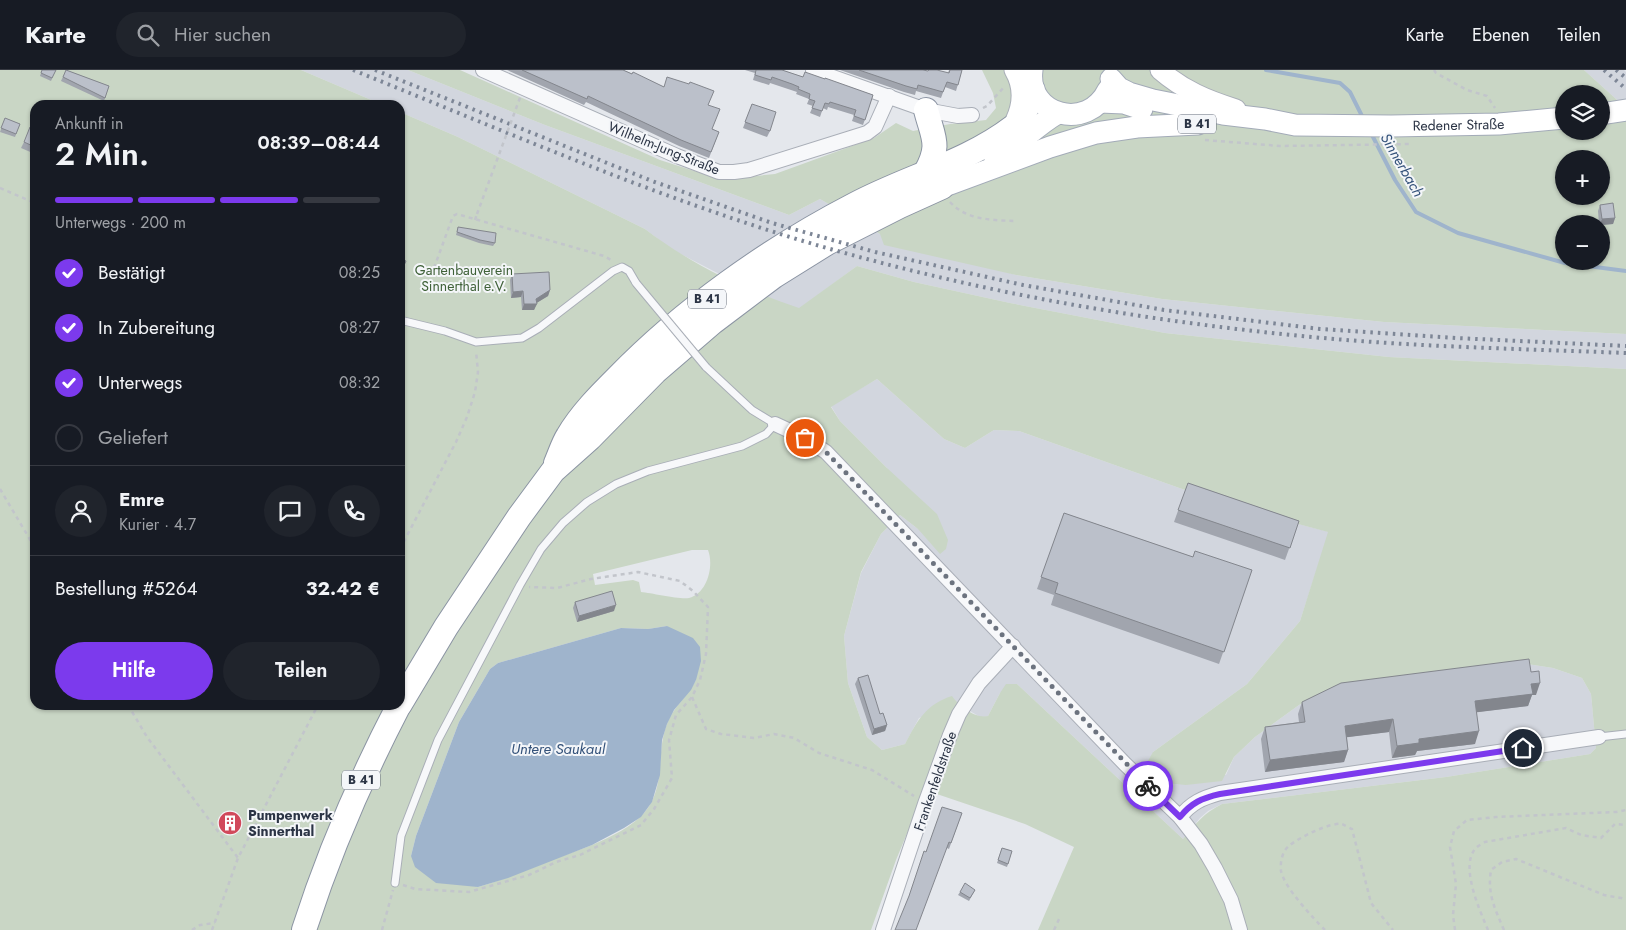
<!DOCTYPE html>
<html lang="de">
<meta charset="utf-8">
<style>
:root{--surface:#171b24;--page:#20242c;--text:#f1f3f6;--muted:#9ea1a6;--line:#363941;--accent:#7c3aed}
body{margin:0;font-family:Jost,sans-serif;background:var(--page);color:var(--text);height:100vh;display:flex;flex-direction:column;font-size:19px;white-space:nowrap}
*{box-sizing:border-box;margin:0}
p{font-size:16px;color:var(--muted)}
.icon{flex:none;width:28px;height:28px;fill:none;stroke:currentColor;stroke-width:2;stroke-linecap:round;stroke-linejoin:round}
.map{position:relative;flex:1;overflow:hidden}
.details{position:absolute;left:30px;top:30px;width:375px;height:610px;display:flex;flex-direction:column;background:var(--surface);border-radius:15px;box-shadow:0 1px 4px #0004}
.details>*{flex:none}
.buttons{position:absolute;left:1555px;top:15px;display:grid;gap:10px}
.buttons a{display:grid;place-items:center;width:55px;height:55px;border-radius:50%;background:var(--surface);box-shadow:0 1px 4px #0004;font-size:25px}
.pin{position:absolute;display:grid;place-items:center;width:42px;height:42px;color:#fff;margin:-21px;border:2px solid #fff;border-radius:50%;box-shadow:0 1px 5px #0007}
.courier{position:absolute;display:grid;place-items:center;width:50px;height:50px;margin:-25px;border:4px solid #7c3aed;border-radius:50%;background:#fff;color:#222;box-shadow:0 1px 6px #0007}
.summary em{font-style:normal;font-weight:600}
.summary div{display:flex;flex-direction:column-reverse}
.summary{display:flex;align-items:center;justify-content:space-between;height:85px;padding:0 25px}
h1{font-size:32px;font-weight:600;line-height:38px}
.bar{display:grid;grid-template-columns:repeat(4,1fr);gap:8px 5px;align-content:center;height:60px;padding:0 25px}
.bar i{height:6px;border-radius:4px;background:var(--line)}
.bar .current{background:var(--accent)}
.bar p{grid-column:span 4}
.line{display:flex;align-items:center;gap:12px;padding:0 25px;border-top:1px solid var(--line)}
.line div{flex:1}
.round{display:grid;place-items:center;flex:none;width:52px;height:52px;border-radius:26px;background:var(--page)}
ol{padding:0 25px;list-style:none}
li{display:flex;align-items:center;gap:15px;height:55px}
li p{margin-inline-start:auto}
li .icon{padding:5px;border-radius:50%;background:var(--accent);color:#fff;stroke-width:4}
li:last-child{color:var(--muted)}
li i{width:28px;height:28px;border:2px solid var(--line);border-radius:50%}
.button{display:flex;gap:10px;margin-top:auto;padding:10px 25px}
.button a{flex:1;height:58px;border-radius:30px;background:var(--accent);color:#fff;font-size:20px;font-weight:600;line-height:58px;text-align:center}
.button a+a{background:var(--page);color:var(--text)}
header{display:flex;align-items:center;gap:30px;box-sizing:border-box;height:70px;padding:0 25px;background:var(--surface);border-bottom:1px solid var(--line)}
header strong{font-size:24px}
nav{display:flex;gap:28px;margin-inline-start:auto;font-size:18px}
.search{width:350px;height:45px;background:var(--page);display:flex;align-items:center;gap:12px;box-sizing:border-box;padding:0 18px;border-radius:28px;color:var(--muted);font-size:19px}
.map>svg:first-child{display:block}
.built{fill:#d2d6de}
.green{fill:#c9d6c5;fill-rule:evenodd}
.water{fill:#9fb4cc}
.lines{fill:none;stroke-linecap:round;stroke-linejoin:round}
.stream{stroke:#9fb4cc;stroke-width:4}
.lane-casing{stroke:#a9aeb7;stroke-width:9}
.street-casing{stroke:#a9aeb7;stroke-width:16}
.secondary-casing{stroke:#a9aeb7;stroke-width:21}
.primary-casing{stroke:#a3abb8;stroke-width:23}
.highway-casing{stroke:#8b94a3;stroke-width:26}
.path{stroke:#c2c5cb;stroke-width:2.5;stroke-dasharray:4 4;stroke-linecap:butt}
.lane{stroke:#f7f8fa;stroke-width:7}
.street{stroke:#f7f8fa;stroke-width:14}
.secondary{stroke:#fff;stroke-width:19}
.primary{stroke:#fff;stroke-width:21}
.highway{stroke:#fff;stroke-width:24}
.rail{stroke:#7d8696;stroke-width:4;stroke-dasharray:2.5 5;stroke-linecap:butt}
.lane-bridge-casing{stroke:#a9aeb7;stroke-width:9;stroke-linecap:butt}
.path-bridge{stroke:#c2c5cb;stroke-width:2.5;stroke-dasharray:4 4;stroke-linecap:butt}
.lane-bridge{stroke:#f7f8fa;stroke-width:7}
.wall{fill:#a1a5ae}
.shaded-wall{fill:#83868d}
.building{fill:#bbc0ca;stroke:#83868d}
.done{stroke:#6c737f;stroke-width:5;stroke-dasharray:0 9}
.route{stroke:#7c3aed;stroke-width:6}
.labels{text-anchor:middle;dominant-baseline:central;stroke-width:4;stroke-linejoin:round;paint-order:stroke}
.shield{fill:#f4f6f9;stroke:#676e7b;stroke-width:1}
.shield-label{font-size:12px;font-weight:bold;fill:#2b3445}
.street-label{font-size:14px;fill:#2b3445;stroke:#f4f6f9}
.park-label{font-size:14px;fill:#3f6138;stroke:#f4f6f9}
.poi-label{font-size:14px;font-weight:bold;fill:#2b3445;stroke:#f4f6f9;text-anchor:start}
.water-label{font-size:15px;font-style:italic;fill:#34527a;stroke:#f4f6f9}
</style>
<header>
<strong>Karte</strong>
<div class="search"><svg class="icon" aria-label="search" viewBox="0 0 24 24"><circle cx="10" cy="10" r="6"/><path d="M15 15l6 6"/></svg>Hier suchen</div>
<nav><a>Karte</a><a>Ebenen</a><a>Teilen</a></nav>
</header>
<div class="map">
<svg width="1626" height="860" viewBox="0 0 1626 860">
<rect width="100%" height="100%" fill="#e4e7ec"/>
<g class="built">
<path d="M301,0H408L545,55L789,145L820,129L880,164L1016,205L1162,229L1384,252L1626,264V299L1389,287L1165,263L1010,233L914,212L857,196L799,239L760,225L671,179L645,159L458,67L400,42V35H383Z"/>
<path d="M1584,0H1624L1626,2V38Z"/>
<path d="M877,309L944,369L965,378L994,360L1019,361L1230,436L1329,462L1300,551L1247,614L1153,682L1226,705L1234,687L1255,667L1299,635L1341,615L1515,592L1553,598L1582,608L1591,624L1596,678L1590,684L1446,707L1222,734L1208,741L1200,748L1183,769L1017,614L1000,623L988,646L982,648L958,634L919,648L905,674L882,680L867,667L848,613L844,566L861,503L881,464L900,445L918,459L887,398L840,351L831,336Z"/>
</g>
<g class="green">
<path d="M0,0H301L383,35H35V635H400V42L458,67L645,159C691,194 744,220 799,238L857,196L914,212L1010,233L1165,263L1389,287L1626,299V860H1038L1074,777L1025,754L925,720L896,790L871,860H0ZM877,309L944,369L965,378L994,360L1019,361L1230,436L1328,462L1300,551L1247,614L1153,682L1148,691L1166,713L1186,715L1222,711L1234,687L1255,667L1299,635L1341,615L1515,592L1553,598L1582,608L1591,624L1596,678L1590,684L1446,707L1222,734C1204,743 1196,753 1183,769L1017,614H1006L1000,623L988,646C975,649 959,636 952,626C926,634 917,651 905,674L882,680L867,667L848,613L844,566L861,502L881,464L900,445L918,459L940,484L946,479L948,470L937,444L887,398L840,351L831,337ZM692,480H708C714,495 708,523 689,528C681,530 652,523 641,522L639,512L633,510L595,515L593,504ZM667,556L696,610C688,626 673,637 667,654C657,679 664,707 652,731C637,763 580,779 549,791C525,801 502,810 478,817L411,786L416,766L459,652L490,599L498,593L621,558L648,559Z"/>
<path d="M408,0H460L660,90L710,106L746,107L775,104L874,68L896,53L913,61L950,54L986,50L996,38L993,23L982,0H1584L1626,38V264L1384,252L1162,229L1016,205L884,175L880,164L820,129L789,145L545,55ZM1564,24H1601V61H1564ZM1564,89H1601V126H1564ZM1564,154H1601V191H1564Z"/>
</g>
<path class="water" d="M667,556L693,568L700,577L701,591L696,610L691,620L674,640L667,654L662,670L660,705L652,732L641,747L624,758L592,775L508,808L478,817L436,813L415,797L411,786L416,766L459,652L490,599L498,593L621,558L648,559Z"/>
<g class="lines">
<g class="stream">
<path d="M1266,0L1340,13L1350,22L1363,48"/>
<path d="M1371,63L1395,110L1416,142L1458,163L1565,193L1626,201"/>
</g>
<g class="lane-casing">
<g id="lane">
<path d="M400,250L445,261L476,272L522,268L539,258L613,201L622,197L629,201L636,213"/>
<path d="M1599,667L1626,664"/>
<path d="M395,813L401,766L438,670L520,515L541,479L563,453L587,432L616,414L648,401L742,376L766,364L775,354L752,340L706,297"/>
</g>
</g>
<g class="street-casing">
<g id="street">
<path d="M483,0L677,86L719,102H734L749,100L867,63L875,57L889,26"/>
<path d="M813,0L926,40L958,46L972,45"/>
<path d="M775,354L805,368L826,382L1125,694L1180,747L1201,774L1215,798L1231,830L1240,860"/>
<path d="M1180,747C1191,733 1202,728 1220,723L1599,667"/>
<path d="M883,860L925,734L950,665L959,644L979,613L1013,576"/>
</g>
</g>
<g class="secondary-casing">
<g id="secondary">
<path d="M1014,0C1024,17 1023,34 1015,51"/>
<path d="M1160,0C1183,20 1207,30 1236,39"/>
</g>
</g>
<g class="primary-casing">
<g id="primary">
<path d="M1032,0C1026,46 1088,62 1108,20"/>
<path id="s1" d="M1111,9L1119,18L1129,23L1153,30L1223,44L1265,49L1295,55L1391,56L1499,54L1564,48"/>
<path d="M1100,32L1124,33L1142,39"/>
<path d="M1601,44L1626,40"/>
<path d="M1013,57C1025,46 1032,36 1034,19"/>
<path d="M995,89C1018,76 1035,56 1058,43"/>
<path d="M942,117L1050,77L1096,63L1137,57L1198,54"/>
</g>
</g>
<g class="highway-casing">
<g id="highway">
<path d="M926,40C933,68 941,74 926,102"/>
<path d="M556,393C560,384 563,374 568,366C581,344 599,326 617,308C683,240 769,179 854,135C906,107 966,93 1013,57"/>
<path d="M400,634L446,557L519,447L553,401L590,368L655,302L713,252L774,206L827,173L900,136L942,117"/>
<path d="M304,860C329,782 361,708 399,635"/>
</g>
</g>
<g class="path">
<path d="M1434,0L1436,3L1467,20L1487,26L1495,38"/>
<path d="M983,38L987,36L1005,16"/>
<path d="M1205,70L1280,76L1412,74"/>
<path d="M0,118L35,133"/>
<path d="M950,132C966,150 992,150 1014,151"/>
<path d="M475,150L477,144"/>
<path d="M434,198L453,146L457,144L604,186L613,191"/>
<path d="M0,419L35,478"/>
<path d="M400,479L456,372L467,347L475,322L478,302L476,281"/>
<path d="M692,627L706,659L721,664L754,668L774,664L794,668L819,683L872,700L914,726"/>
<path d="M128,635L147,667L238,788"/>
<path d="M403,815L415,819L469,822L529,805L556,792L580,785L641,755L654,739L672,708L669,670L676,645L692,627L700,610L706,584L708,537L693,521L680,511L638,502L591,509L557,518L529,517"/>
<path d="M192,860L200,855L215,853"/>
<path d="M212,860L238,788L318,635"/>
<path d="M382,860L393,820"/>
<path d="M1054,860L1060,847"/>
<path d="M1325,860C1313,848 1284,817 1281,801C1280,793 1282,781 1289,776C1298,768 1330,752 1342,754C1345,755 1349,758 1352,759L1371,833L1393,860"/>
<path d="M1455,860L1453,845L1456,814L1450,777L1454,761L1467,750L1496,747L1616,742L1626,740"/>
<path d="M1488,860C1480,841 1460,797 1475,779C1477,776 1482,774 1485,772L1566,758L1581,765L1601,768L1615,754L1626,755"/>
<path d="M1504,860C1495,839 1487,824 1491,800L1502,792L1516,789L1604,825L1626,829"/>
</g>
<use href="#lane" class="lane"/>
<use href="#street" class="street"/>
<use href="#secondary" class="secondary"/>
<use href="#primary" class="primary"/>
<use href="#highway" class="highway"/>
<g class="rail">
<path d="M353,0C522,68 691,143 867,189C1016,229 1169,254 1323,268C1423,277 1525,279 1626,283"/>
<path d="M375,0L652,111L772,153L875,182L1023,215L1164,240L1320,259L1456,268L1626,276"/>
<path d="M1604,0L1626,19"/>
<path d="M1616,0L1626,8"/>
</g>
<g class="lane-bridge-casing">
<path id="lane-bridge" d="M636,213L706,297"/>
</g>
<path class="path-bridge" d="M477,144L521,25"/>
<use href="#lane-bridge" class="lane-bridge"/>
</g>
<g class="wall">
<path d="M42,0H56L51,11L40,6Z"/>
<path d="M66,0L109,16L104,31L61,11Z"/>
<path d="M507,0H623L708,35L712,59L719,62L709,88L679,76L586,32L584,35Z"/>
<path d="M745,0H782L803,7L825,9L873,25L863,55L852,51L854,45L828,37L827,40L823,38L820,47L810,43L813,36L807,34L809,29L796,24L797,22L770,13L769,15L753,10L755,3Z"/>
<path d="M840,0H923L928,1L948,3L949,0H962L956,21L945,17L941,28L916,21L915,25L904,22Z"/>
<path d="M752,34L770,61L767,67L743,58Z"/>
<path d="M5,48L20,54L15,67L0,62Z"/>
<path d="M35,59V84L21,78L24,72Z"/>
<path d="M1600,135L1615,148L1613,154L1601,155V154H1599L1598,141Z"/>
<path d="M458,157L495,173L493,176L479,173L456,165Z"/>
<path d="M512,204L550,220L548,226L536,233L534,240H522L521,227L511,228L510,210Z"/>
<path d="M1188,413L1299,451L1285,490L1174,452Z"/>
<path d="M1064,443L1193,487L1252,500L1219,594L1051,535L1054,525L1037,519Z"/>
<path d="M575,532L614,541L577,552L573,538Z"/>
<path d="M1531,602L1536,625H1532L1528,636L1477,642L1475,674L1417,681L1415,685L1392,688L1389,662L1347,667L1348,680L1344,692L1265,702L1261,669L1265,657L1299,652L1298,644L1302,632Z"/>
<path d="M858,608L887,655L885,661L872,665L855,614Z"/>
<path d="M962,743L949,779L947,778L908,829L926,782Z"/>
<path d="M1002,778L1012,781L1007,797L997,793Z"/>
<path d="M975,820L969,831L958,825L960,822Z"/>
</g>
<g class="shaded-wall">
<path d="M1615,148L1613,154L1601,155V154H1600L1602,149Z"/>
<path d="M550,220L548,226L535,234H537L534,240H522L524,234L536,229Z"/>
<path d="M523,221L521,227L511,228L513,222Z"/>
<path d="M616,535L614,541L577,552L579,546Z"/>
<path d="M1540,613L1536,625H1532L1528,636L1471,643L1475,631L1531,614Z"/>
<path d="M1393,649L1389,662L1341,668L1345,656Z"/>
<path d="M887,655L885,661L872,665L874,659Z"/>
<path d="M1479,661L1475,674L1417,681L1415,685L1392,688L1397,676L1419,669Z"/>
<path d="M1348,680L1344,692L1265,702L1270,690Z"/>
</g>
<g class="building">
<path d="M42,0H56L52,8L41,3Z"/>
<path d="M66,0L109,16L105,28L63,7Z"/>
<path d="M522,0H623L632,4L633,2L664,17L667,7L689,14L690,12L714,21L708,35L720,39L712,59L719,62L711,82L681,70L588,26L587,29Z"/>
<path d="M756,0H782L803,7L805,2L825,9V8L873,25L865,50L854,46L856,40L830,32L829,34L825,33L822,41L812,38L815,31L809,29L810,24L798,19L799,17L792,14L772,7L771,10L755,5Z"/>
<path d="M859,0H923L928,1L929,0H937L949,3L950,0H962L958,15L947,12L943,22L918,15L917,19L906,16Z"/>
<path d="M752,34L776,42L770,61L745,52Z"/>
<path d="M5,48L20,54L16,64L1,58Z"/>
<path d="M30,57L35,59V77L24,72Z"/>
<path d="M1613,133L1615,148L1602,149L1600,135Z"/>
<path d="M458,157L496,163L495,173L480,170L457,162Z"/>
<path d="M400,188L406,191L400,204Z"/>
<path d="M549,202L550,220L536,229L537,234H524L523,221L513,222L512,204Z"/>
<path d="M1188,413L1299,451L1290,478L1178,440Z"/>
<path d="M1064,443L1193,487L1195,481L1252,500L1224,582L1055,523L1058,513L1041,507Z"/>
<path d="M612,521L616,535L579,546L575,532Z"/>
<path d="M1529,589L1531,602L1539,601L1540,613L1531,614L1533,624L1475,631L1479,661L1419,669V673L1397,676L1393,649L1345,656L1348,680L1270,690L1265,657L1305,652L1302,632L1341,613Z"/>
<path d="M868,605L880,644L883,643L887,655L874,659L858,608Z"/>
<path d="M942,737L962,743L951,773L949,772L916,860H895L909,826L924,781L926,782Z"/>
<path d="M1002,778L1012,781L1008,794L998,790Z"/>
<path d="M965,813L975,820L970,828L960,822Z"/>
</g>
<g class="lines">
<path class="done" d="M805,368L826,382L1148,716"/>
<path class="route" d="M1148,716L1180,747C1191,733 1202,728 1220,724L1523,678"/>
</g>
<defs>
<g id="building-disc" transform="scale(1.25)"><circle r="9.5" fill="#d1495b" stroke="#f4f6f9"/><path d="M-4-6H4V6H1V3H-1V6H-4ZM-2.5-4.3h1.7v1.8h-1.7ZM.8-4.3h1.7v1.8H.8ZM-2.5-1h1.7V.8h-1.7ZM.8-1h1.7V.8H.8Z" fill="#fff"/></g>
</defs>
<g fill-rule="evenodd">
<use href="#building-disc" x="230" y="753"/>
</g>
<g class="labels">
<g class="shield">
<rect x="1178" y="44.5" width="38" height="19" rx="4"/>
<rect x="688" y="219.5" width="38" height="19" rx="4"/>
<rect x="342" y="700.5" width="38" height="19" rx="4"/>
</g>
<g class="shield-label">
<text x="1197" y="54">B 41</text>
<text x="707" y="229">B 41</text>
<text x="361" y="710">B 41</text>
</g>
<g class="street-label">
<text stroke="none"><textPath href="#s1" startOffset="356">Redener Straße</textPath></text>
<text transform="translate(664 78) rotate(22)">Wilhelm-Jung-Straße</text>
<text transform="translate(935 711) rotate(-71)">Frankenfeldstraße</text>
</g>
<g class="park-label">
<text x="464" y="200">Gartenbauverein<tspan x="464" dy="16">Sinnerthal e.V.</tspan></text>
</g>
<g class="poi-label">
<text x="248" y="745">Pumpenwerk<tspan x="248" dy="16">Sinnerthal</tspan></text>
</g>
<g class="water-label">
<text transform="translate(1402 95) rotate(60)">Sinnerbach</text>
<text x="558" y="679">Untere Saukaul</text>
</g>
</g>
</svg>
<div class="buttons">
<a><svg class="icon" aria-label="layers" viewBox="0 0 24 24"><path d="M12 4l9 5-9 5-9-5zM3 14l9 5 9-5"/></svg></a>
<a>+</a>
<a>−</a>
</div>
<div class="pin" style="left:805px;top:368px;background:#ea580c"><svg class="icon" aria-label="bag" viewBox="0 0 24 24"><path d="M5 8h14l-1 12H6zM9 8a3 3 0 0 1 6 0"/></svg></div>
<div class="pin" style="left:1523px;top:678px;background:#1f2937"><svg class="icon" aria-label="home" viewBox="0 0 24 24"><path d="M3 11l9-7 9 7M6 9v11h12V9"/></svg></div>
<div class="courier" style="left:1148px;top:716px"><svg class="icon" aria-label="bike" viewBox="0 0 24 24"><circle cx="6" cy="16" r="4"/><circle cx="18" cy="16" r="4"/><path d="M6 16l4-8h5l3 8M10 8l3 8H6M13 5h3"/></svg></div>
<section class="details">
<div class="summary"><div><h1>2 Min.</h1><p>Ankunft in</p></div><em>08:39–08:44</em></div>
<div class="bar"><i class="current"></i><i class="current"></i><i class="current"></i><i></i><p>Unterwegs · 200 m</p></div>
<ol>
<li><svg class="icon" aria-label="check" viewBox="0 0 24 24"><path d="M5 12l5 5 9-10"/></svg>Bestätigt<p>08:25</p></li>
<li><svg class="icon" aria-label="check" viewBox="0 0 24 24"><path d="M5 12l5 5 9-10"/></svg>In Zubereitung<p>08:27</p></li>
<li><svg class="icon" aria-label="check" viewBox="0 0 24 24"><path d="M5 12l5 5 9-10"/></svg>Unterwegs<p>08:32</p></li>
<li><i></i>Geliefert</li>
</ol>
<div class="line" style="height:90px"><a class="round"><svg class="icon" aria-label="person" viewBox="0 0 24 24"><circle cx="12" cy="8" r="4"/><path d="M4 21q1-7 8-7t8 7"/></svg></a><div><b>Emre</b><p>Kurier · 4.7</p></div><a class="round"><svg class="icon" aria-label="chat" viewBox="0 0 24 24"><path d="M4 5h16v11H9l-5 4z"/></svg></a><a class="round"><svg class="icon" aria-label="phone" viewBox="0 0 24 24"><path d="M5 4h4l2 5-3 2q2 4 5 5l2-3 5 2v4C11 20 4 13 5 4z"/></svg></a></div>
<div class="line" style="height:65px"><div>Bestellung #5264</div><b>32.42 €</b></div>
<div class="button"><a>Hilfe</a><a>Teilen</a></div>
</section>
</div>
